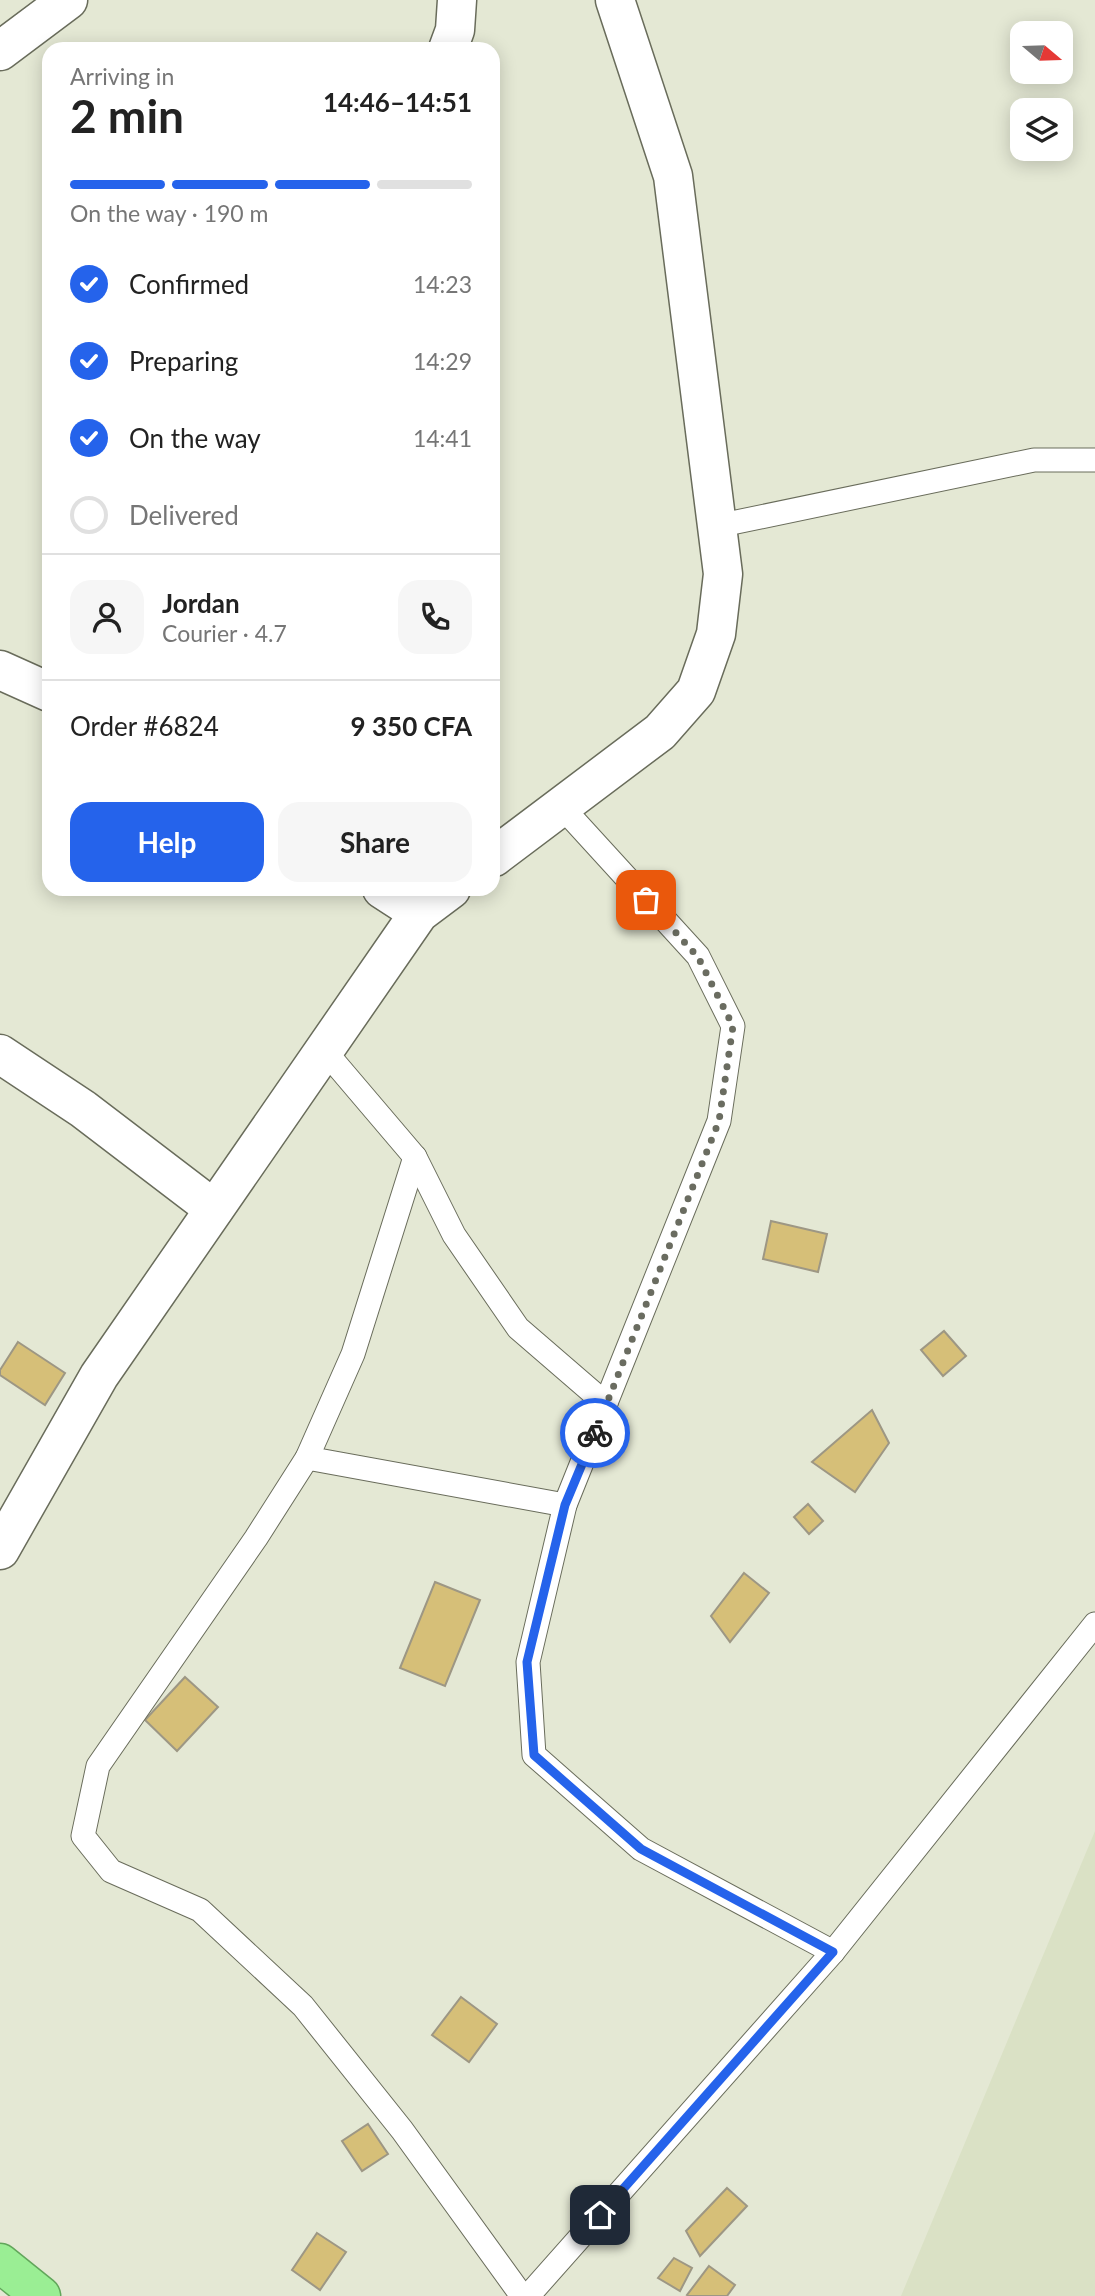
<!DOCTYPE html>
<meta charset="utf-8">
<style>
:root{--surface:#fff;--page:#f6f6f6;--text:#222;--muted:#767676;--line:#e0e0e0;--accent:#2563eb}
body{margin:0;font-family:Lato,sans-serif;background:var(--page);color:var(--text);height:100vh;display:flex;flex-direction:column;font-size:26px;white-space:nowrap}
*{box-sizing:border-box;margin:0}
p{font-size:23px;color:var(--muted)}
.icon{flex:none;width:38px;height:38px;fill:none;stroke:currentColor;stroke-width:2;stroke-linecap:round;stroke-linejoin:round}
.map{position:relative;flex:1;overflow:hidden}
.side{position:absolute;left:42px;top:42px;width:458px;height:854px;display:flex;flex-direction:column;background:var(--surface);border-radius:21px;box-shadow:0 4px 18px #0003}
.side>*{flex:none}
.needle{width:46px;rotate:109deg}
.tools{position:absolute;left:1010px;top:21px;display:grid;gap:14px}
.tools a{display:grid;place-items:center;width:63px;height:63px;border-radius:14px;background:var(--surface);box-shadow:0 4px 18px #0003;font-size:35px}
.pin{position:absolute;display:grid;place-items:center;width:60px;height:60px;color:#fff;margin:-30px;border-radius:14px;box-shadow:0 4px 10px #0006}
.courier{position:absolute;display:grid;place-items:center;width:70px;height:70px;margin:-35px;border:5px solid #2563eb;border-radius:50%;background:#fff;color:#222;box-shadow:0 2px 9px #0007}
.headline em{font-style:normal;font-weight:700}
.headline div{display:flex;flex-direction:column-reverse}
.headline{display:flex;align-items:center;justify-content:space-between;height:119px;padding:0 28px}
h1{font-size:46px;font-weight:700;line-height:52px}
.bar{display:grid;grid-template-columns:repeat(4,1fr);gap:10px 7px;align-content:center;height:84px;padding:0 28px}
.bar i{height:9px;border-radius:5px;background:var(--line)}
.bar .on{background:var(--accent)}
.bar p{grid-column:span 4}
.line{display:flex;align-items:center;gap:18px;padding:0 28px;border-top:2px solid var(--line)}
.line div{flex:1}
.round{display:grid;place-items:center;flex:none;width:74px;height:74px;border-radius:21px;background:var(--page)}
ol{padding:0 28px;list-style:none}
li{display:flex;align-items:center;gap:21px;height:77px}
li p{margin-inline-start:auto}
li .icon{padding:7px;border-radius:50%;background:var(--accent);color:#fff;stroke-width:4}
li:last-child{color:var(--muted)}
li i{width:38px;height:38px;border:4px solid var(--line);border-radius:50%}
.cta{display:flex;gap:14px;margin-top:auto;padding:14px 28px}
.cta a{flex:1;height:80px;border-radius:21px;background:var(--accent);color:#fff;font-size:28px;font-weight:700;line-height:80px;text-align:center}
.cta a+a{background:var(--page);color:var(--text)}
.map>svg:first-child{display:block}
.built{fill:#dae1c5}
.building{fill:#d6bf78;stroke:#9d9784;stroke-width:2}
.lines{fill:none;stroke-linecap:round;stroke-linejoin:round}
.service-casing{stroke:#696c5b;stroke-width:25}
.minor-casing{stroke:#696c5b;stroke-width:41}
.tertiary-casing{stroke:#696c5b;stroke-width:41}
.trunk-casing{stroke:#62a65b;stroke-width:41}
.service{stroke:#fff;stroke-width:23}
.minor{stroke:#fff;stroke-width:38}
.tertiary{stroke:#fff;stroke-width:38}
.trunk{stroke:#9aee94;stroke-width:38}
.done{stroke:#6a6c60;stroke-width:7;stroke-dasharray:0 12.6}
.route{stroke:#2563eb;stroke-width:9}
</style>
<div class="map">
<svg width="1095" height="2296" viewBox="0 0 1095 2296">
<rect width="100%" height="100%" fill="#e4e8d4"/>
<path class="built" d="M1095,1831V2296H901Z"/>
<g class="building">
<path d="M771,1221L827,1234L818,1272L763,1259Z"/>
<path d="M944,1331L966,1356L943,1376L921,1350Z"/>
<path d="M18,1342L65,1373L45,1405L0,1375V1370Z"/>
<path d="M872,1410L889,1443L855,1492L812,1462Z"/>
<path d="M808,1504L823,1521L809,1534L794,1517Z"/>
<path d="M744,1573L769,1593L730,1642L711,1616Z"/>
<path d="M435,1582L480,1600L445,1686L400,1668Z"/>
<path d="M185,1677L218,1707L177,1751L145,1720Z"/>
<path d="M461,1997L497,2024L469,2062L432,2035Z"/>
<path d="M368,2124L388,2154L362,2171L342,2141Z"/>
<path d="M727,2188L747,2206L700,2256L686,2231Z"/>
<path d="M317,2233L346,2252L320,2290L292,2270Z"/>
<path d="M674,2258L692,2268L680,2291L658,2278Z"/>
<path d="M709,2266L735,2285L727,2296H689L687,2295Z"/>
</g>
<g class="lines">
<g class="service-casing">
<g id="service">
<path d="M717,526L1034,460H1095"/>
<path d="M561,806L698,956L733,1026L719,1121L565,1505L528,1662L534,1755L641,1849L833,1952"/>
<path d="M324,1050L415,1157L454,1235L518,1328L606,1404"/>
<path d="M415,1157L353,1354L307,1458L256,1538L98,1766L83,1836L111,1871L200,1910L303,2006L402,2130L522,2296"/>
<path d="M307,1458L565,1505"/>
<path d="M528,2296L833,1952L1095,1624"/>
</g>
</g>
<g class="minor-casing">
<g id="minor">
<path d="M448,49L455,30L457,0"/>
<path d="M0,51L68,0"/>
<path d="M0,670L49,692"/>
<path d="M382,889L419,913"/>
<path d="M0,1054L83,1109L214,1209"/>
</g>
</g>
<g class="tertiary-casing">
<g id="tertiary">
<path d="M494,857L660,732L696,691L716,634L723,574L673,176L615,0"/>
<path d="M0,1550L99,1376L419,913L451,889"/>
</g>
</g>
<g class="trunk-casing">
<path id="trunk" d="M0,2263L41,2296"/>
</g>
<use href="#service" class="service"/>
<use href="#minor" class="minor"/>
<use href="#tertiary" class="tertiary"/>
<use href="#trunk" class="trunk"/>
</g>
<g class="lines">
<path class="done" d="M595,1433L719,1121L733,1026L698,957L646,900"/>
<path class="route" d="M595,1433L565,1505L527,1662L534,1755L641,1849L833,1952L600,2215"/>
</g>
</svg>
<div class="tools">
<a><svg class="needle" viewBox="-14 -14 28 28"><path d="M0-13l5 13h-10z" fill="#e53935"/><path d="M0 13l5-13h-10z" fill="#767676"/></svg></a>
<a><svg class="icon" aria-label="layers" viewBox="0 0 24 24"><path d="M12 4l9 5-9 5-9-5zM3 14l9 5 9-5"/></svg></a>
</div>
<div class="pin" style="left:646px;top:900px;background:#ea580c"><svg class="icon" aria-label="bag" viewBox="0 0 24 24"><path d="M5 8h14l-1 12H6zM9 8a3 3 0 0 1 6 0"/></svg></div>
<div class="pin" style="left:600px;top:2215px;background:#1f2937"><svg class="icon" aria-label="home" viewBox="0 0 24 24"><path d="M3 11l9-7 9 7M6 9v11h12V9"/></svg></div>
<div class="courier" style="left:595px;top:1433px"><svg class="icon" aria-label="bike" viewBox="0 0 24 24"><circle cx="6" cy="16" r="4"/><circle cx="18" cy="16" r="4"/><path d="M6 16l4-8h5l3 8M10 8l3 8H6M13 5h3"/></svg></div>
<section class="side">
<div class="headline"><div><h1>2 min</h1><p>Arriving in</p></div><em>14:46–14:51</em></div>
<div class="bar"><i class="on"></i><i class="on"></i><i class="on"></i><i></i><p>On the way · 190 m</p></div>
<ol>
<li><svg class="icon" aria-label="check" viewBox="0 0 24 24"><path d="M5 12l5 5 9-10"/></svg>Confirmed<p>14:23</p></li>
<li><svg class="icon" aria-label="check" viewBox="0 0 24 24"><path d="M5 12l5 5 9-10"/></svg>Preparing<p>14:29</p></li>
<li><svg class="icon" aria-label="check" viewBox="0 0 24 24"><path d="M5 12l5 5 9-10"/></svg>On the way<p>14:41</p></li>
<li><i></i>Delivered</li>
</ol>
<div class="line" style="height:126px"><a class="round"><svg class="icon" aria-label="person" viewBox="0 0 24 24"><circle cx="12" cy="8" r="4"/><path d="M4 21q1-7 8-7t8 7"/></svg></a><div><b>Jordan</b><p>Courier · 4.7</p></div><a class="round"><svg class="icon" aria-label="phone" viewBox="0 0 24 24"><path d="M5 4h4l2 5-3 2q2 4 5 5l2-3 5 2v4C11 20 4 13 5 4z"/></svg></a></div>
<div class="line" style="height:91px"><div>Order #6824</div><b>9 350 CFA</b></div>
<div class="cta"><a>Help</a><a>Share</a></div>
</section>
</div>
